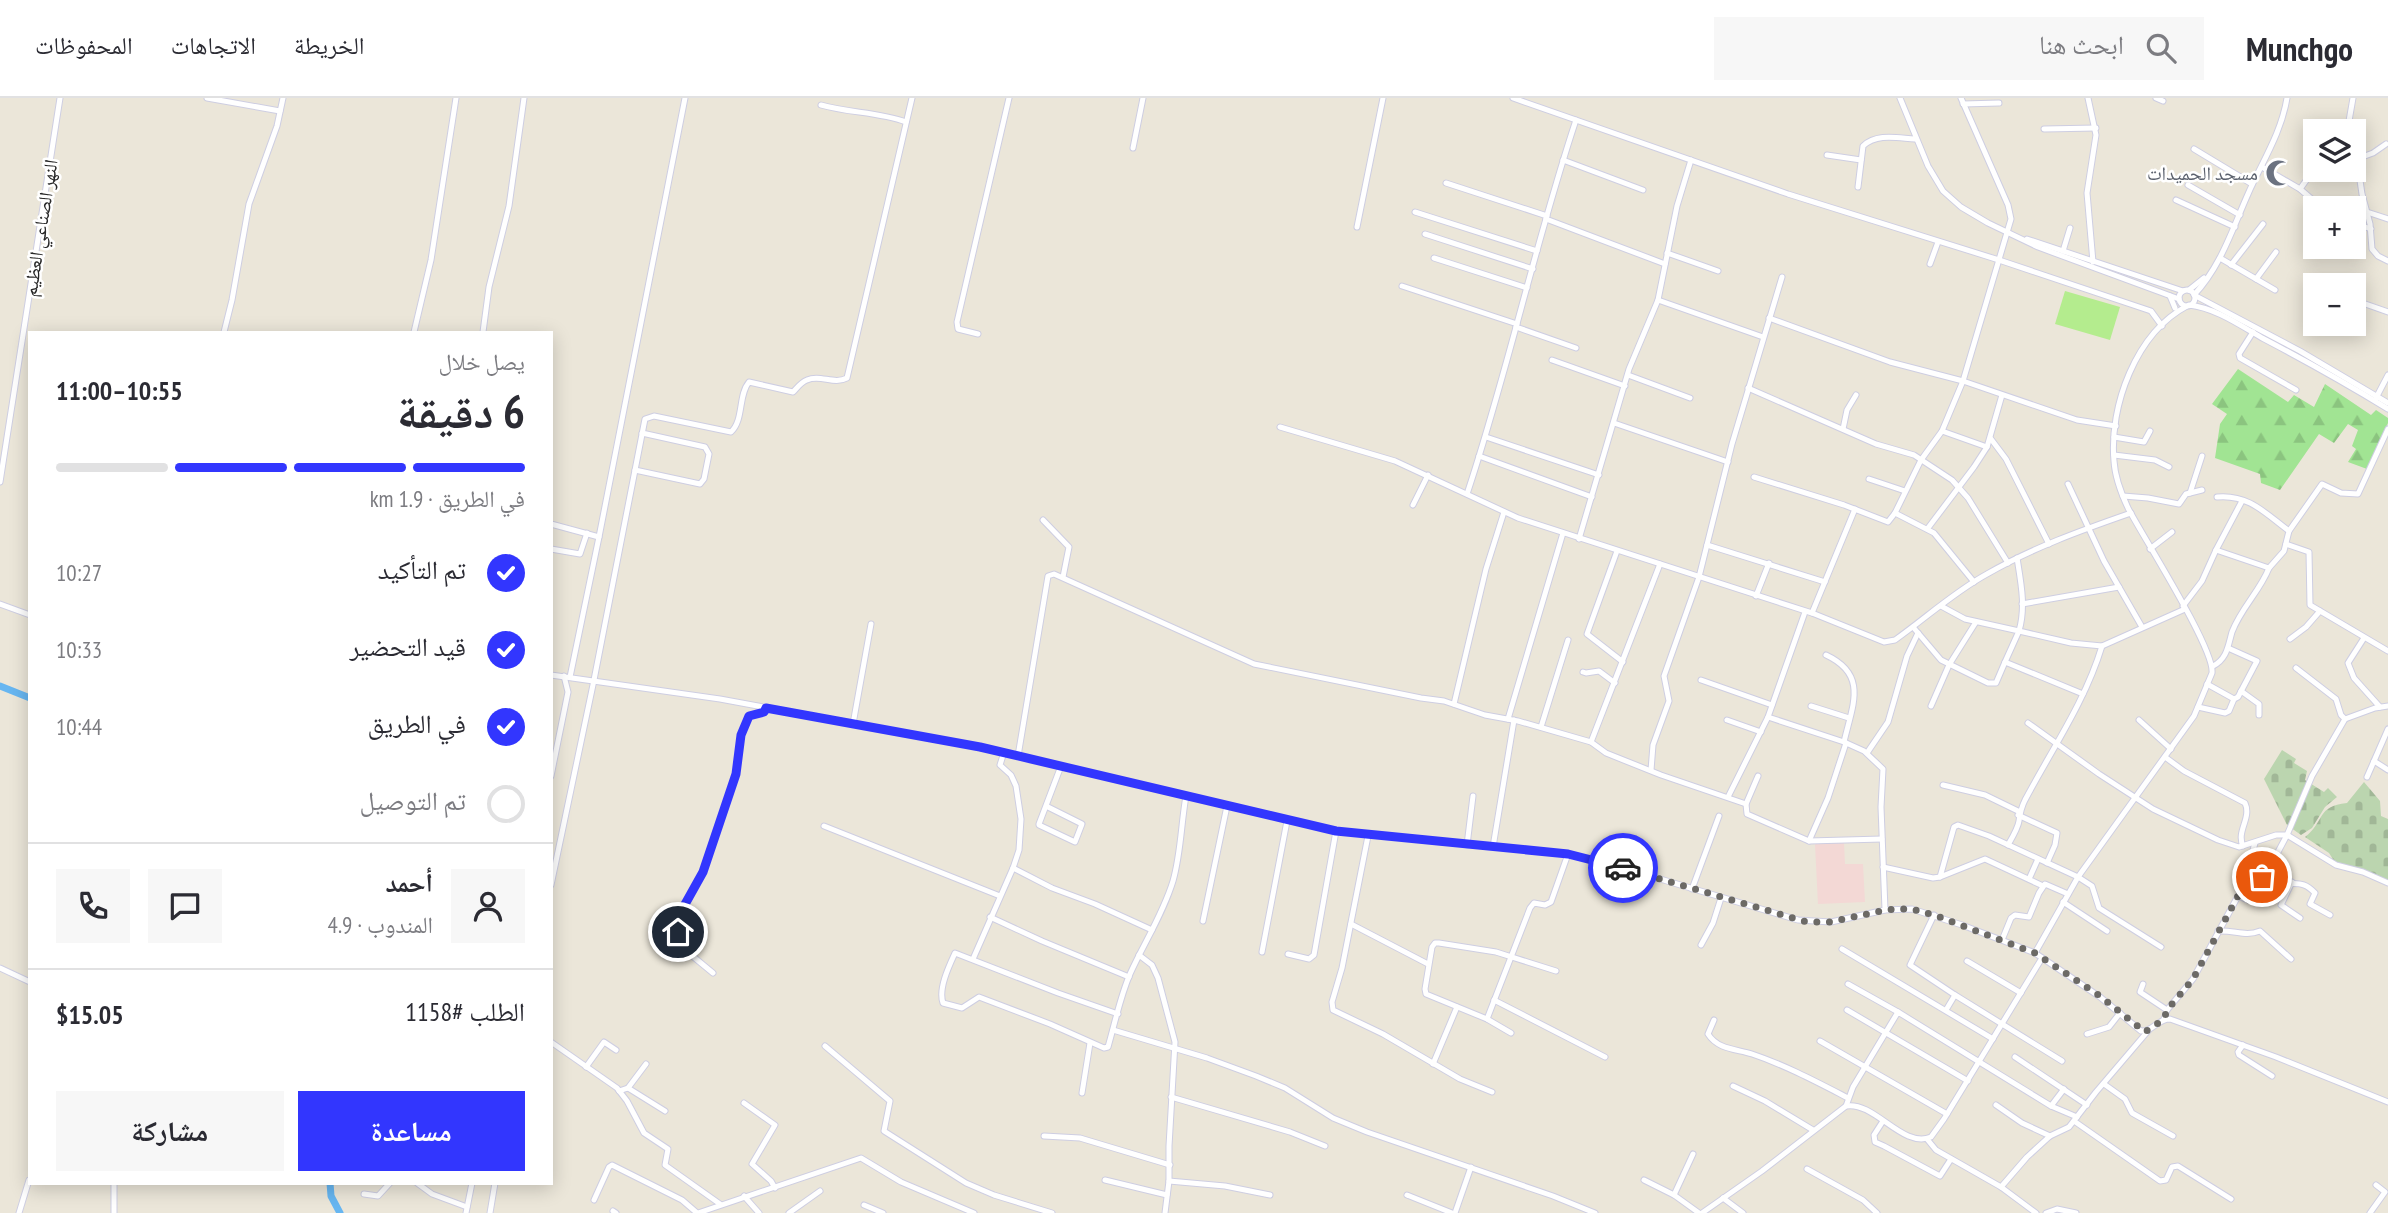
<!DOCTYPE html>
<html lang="ar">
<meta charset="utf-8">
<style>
:root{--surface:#fff;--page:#f7f7f7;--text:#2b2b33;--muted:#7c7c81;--line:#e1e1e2;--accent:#3236fe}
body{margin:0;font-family:"PT Sans Narrow","Noto Naskh Arabic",sans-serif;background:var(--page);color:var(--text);direction:rtl;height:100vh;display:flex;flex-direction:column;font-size:26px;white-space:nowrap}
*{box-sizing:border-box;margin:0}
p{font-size:23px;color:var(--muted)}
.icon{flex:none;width:38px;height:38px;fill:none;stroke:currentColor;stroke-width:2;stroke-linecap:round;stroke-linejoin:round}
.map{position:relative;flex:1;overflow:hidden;direction:ltr}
.details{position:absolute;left:28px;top:233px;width:525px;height:854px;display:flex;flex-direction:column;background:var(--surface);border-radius:0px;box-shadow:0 4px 18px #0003;direction:rtl}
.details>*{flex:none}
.tools{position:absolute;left:2303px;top:21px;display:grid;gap:14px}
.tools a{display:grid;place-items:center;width:63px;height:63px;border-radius:0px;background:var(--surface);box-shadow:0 4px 18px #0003;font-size:35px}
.pin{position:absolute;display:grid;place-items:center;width:60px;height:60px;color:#fff;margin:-30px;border:4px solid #fff;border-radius:50%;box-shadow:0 2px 7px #0007}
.courier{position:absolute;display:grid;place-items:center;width:70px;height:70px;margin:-35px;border:5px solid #3236fe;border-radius:50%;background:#fff;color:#222;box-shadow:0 2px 9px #0007}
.overview em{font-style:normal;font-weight:800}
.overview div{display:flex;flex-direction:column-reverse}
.overview{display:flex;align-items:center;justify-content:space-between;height:119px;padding:0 28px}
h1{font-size:46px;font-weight:800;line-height:52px}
.bar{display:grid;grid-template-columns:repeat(4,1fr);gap:10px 7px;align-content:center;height:84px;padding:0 28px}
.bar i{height:9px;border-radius:5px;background:var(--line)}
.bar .on{background:var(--accent)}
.bar p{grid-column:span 4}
.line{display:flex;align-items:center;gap:18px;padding:0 28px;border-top:2px solid var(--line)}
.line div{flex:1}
.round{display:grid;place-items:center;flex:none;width:74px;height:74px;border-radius:0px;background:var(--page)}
ol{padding:0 28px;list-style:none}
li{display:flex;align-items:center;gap:21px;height:77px}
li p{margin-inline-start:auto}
li .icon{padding:7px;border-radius:50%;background:var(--accent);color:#fff;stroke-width:4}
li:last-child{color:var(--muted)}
li i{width:38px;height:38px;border:4px solid var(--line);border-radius:50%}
.primary-button{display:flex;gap:14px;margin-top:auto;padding:14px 28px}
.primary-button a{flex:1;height:80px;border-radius:0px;background:var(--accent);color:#fff;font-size:28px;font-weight:800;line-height:80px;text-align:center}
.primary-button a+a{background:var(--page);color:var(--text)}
header{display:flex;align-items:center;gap:42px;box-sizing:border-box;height:98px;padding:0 35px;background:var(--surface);border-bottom:2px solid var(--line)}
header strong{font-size:33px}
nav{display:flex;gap:38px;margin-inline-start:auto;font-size:24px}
.search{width:490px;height:63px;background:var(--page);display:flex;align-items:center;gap:18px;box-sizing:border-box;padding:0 24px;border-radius:0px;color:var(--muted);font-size:26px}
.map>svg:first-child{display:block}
.medical{fill:#f3d8d5}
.forest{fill:url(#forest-firs)}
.cemetery{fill:url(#cemetery-stones)}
.pitch{fill:#b4ec8e}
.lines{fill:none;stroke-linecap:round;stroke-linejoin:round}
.river{stroke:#67b6f1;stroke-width:7}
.minor-casing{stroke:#cecee2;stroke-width:7}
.minor{stroke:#fff;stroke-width:5}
.done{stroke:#6c6a66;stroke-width:7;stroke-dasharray:0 12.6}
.route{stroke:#3236fe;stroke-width:9}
.labels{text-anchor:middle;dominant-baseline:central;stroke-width:5;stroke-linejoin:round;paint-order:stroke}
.worship-label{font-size:19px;fill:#5b616d;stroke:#fff;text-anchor:end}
.street-label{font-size:19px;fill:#282828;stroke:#fff}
</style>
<header>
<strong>Munchgo</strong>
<div class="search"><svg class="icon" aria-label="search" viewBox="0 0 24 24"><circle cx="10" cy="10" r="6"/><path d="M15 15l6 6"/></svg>ابحث هنا</div>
<nav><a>الخريطة</a><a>الاتجاهات</a><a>المحفوظات</a></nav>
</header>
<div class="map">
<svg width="2388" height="1115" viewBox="0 0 2388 1115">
<defs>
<pattern id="forest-firs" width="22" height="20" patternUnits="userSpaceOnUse" patternTransform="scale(1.75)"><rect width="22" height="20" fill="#a1e493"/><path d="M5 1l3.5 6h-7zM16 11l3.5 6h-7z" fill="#8bc47f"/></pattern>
<pattern id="cemetery-stones" width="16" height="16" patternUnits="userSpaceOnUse" patternTransform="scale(1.75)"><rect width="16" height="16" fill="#bbd5af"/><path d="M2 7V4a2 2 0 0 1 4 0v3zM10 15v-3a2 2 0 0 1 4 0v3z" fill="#a1b797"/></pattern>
</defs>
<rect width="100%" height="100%" fill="#ebe6d9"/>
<path class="medical" d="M1844,745L1845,766H1863L1865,804L1818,806L1815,746Z"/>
<path class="forest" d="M2238,271L2288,304L2294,297L2314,309L2325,286L2371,317L2376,312L2388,320V325L2367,371L2348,364L2356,351L2352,348L2358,332L2348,326L2334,345L2319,336L2280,392L2261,385L2260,376L2215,360L2220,326L2227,316L2212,306Z"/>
<g class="cemetery">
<path d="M2282,652L2296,661L2294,665L2307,673L2305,682L2324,694L2328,690L2337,699L2325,709L2312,730L2301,737L2287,727L2264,681Z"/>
<path d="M2364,684L2380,703L2381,718L2388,721V785L2336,766L2329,755L2305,739C2325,724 2316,708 2347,705Z"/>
</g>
<path class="pitch" d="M2065,193L2120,209L2110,242L2055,226Z"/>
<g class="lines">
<g class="river">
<path d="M0,588L30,600"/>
<path d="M330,1085L331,1098L340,1115"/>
</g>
<g class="minor-casing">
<g id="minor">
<path d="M207,0L280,13"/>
<path d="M1513,0L1788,96L1999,162L2151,213L2162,228"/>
<path d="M1900,0L1928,68L1943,93L1961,109L1988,125L2038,149L2179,201"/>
<path d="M2088,0L2096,37L2087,95L2093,164"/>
<path d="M2156,0L2163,3"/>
<path d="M2287,0C2281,36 2262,64 2248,96C2232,132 2221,168 2194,197L2300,253L2388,305"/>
<path d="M1963,6L1999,5"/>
<path d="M821,7C849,15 879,14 906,24"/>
<path d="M2044,31L2096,30"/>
<path d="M2351,33L2349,23L2353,0"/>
<path d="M2354,42L2362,96L2370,126L2372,151L2378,158L2388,163"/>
<path d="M1133,50L1143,0"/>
<path d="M2194,51L2252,86"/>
<path d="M1827,57L1861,62"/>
<path d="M1563,62L1643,92"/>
<path d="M2354,62L2373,55L2386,46"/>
<path d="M2262,69L2300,91L2322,110"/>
<path d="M1446,85L1547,118"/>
<path d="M2188,87L2240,117"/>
<path d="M1858,89L1863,48C1877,35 1897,40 1915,41"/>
<path d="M2300,91L2315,70"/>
<path d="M2176,102L2235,129"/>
<path d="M1415,114L1537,153"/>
<path d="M2367,114L2388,121"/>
<path d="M1546,121L1665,166"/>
<path d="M2354,125L2371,131"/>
<path d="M1357,129L1383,0"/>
<path d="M1425,136L1533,171"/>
<path d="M2027,141L2183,193"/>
<path d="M2063,153L2070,130"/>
<path d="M1667,155L1718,173"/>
<path d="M1434,160L1527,190"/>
<path d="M2220,160L2275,192"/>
<path d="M1930,166L1938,144"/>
<path d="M2231,167L2263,126"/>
<path d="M2256,181L2276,154"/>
<path d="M1402,188L1517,226"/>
<path d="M2189,192L2204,180"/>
<circle cx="2187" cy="200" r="8"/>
<path d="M2170,198L2175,210"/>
<path d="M1658,202L1763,239"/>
<path d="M2354,202L2388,214"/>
<path d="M2189,207C2216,210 2241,228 2264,241C2306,263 2347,286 2388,311"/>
<path d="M1769,220L1890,264L1963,283L2077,322L2116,328"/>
<path d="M1516,229L1576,250"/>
<path d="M224,234L232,202L249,106L277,28L283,0"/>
<path d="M414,234L431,162L456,0"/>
<path d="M483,234L489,189L509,108L524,0"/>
<path d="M2253,234L2239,256L2240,260L2296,292"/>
<path d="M978,236L958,231L957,224L1009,0"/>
<path d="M1552,262L1625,288"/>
<path d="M1628,277L1690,300"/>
<path d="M1748,290L1876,346L1914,357L1952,382L1968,400L2008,465"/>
<path d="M2376,300L2388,277"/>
<path d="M1614,325L1728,364"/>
<path d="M1280,329L1395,363L1518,420L1812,515L1884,544L1895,542C1926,520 1954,494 1987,476C2032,450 2082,432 2131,415"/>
<path d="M1843,331L1847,312L1856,297"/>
<path d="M1942,333L1987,349"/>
<path d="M1486,339L1599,377"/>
<path d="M2114,339L2144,344L2150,333"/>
<path d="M1991,341L2006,361L2049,446"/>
<path d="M2114,357L2155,362L2169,369"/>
<path d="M1479,358L1592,399"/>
<path d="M635,372L700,386L704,381L709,356L705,349L642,335"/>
<path d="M1754,379L1844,407L1888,424L1895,415L1921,362L1942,333L1963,283L2011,121L2008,107L1961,0"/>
<path d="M1869,381L1905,393"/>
<path d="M0,384L60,0"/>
<path d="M2068,386L2104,463L2142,529"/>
<path d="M2190,395L2202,358"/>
<path d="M1467,396C1508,273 1535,145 1576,22"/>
<path d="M2123,398L2148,400L2179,406L2186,396L2202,392"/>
<path d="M2217,399C2249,396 2266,416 2289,433L2284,453L2269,470"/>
<path d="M1413,407L1428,377"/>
<path d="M1895,415L1934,435L1974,484"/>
<path d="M1043,422L1069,449L1063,479"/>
<path d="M551,426L599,439L570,579"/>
<path d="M1928,430L1974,369L1987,349L2002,297"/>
<path d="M2289,433L2322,386L2341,395L2358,396L2388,331"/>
<path d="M599,439L685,0"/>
<path d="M1579,441L1629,271L1658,202L1677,108L1691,62"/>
<path d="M2286,446L2309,454L2310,507L2388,553"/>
<path d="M1707,447L1825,484"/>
<path d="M551,451L580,456L587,435"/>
<path d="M2150,451L2172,434"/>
<path d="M2216,452L2242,403"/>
<path d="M1617,453L1587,536L1623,564"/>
<path d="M1756,498L1769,465"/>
<path d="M0,506L30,517"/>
<path d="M2022,506L2119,489"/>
<path d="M1941,508L1965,521L2019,533L2005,564L2083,596"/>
<path d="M2183,508L2202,483L2216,452L2269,470C2260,493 2241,510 2232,534C2228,548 2227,561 2213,568"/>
<path d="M1812,515L1855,411"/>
<path d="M1913,529L1941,562L1988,585H1996L2005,564"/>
<path d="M2364,540L2348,565L2354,580L2380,609"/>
<path d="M2290,541L2306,529L2320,513"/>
<path d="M2102,548L2185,511"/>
<path d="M1826,557C1869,577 1852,608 1844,644"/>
<path d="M2296,570L2336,601L2341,617L2345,621L2375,610L2388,608"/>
<path d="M1583,574L1586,575L1599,573L1615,585"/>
<path d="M551,577L720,601L980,649L1336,733L1568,756L1630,772L1798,822L1831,824L1885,812L1912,811L1962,827L2035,855L2100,899L2141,933C2153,934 2157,921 2170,921L2276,959L2388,1004"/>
<path d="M1701,582L1772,607"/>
<path d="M2207,586L2234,601L2238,599L2257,563L2228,550"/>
<path d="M2241,593L2259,606V617"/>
<path d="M1454,606L1486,471L1504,414"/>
<path d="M1811,608L1849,620"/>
<path d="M1931,608L1949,567L1976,524"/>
<path d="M2198,609L2225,615L2229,613L2234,601"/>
<path d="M1768,619L1844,644L1864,653L1883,671L1881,709L1885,812"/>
<path d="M1508,621L1563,435"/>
<path d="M1727,622L1761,634"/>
<path d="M2139,622L2171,651"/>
<path d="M2028,625L2099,676L2153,711L2218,742L2239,749L2276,737H2287L2312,678L2345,621"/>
<path d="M853,626L871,526"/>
<path d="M1541,629L1568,542"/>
<path d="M1591,644L1660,466"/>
<path d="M1867,655L1888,624L1907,558L1918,535"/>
<path d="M1018,658L1048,478L1054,476L1254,566L1421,600L1444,603L1485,617L1518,623L1591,644L1606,655L1661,677L1746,706"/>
<path d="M2165,659L2184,673L2245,705C2252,720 2236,733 2243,748"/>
<path d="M2374,663L2388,631"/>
<path d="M1651,672L1653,647L1669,603L1664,578L1699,479L1732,346L1782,179"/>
<path d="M551,678L568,594L564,578"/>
<path d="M1758,678L1746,706L1747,716L1809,743L1882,741"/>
<path d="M2367,679L2374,663L2388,672"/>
<path d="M1943,687L1985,697L2020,714"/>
<path d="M1728,699L1768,619L1805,514"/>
<path d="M1046,708L1082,726L1075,744L1039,727V726L1061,668"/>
<path d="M2018,717L2057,735L2055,747L2047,765"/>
<path d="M824,728L1000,798"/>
<path d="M1368,738L1342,870L1332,904L1333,912L1383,936L1460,981L1492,994"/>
<path d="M1809,743L1828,700L1846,645"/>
<path d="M2255,745L2250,763L2269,771"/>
<path d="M1467,747L1473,698"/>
<path d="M2008,747C2012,740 2018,730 2019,723C2020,715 2021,710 2025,702C2052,651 2085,604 2102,548L2071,545L2019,533C2026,509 2021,485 2017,460"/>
<path d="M1493,749L1514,622"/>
<path d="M1883,769L1933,780L1940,779L1954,729L1958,727L1989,738L2078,779L2092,788L2099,810L2161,849"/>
<path d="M1013,770L1052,790L1095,806L1152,832"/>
<path d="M2265,775C2270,778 2276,782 2281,784C2295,788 2302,781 2315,795L2310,806L2330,817"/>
<path d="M1940,779L1985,761L2043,788"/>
<path d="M2029,781L2038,761"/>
<path d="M2292,784L2281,807L2300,820"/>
<path d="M551,787L594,582L645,321L654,318L731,334C744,322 738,297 749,284L793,294C797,290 801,284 807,282C820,276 834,287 847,280L912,0"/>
<path d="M1692,791L1719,718"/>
<path d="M2063,804L2107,833"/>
<path d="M1934,817L1910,867L1955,897L1946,912"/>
<path d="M990,819L1042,843L1129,879"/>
<path d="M1203,823L1227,708"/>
<path d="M1351,826L1428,866"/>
<path d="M2218,833C2235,832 2245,839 2260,833L2291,861"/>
<path d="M2002,842L2011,820L2015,817L2029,819L2039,795L2045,786L2068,796"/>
<path d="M1701,847L1713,825L1721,800"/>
<path d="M1842,851L1993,941"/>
<path d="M1262,854L1287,723"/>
<path d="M2035,855L2078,779L2194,618L2212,575C2215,551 2143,439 2128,410C2121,395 2115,380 2114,363C2109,308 2136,235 2187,208"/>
<path d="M1288,856L1309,861L1314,857L1336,733"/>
<path d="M1139,857L1152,867L1158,880L1175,944L1169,1048V1083L1165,1115"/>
<path d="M973,861L1013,770L1019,752L1021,721L1016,688L1011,677L1000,667L1004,654"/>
<path d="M1967,863L2021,895"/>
<path d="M0,870L30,884"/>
<path d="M713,875L690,856L684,842L675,826L703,774L736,676L741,637L749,618L764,614L766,610"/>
<path d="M1848,886L1898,914"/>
<path d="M2143,886L2140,894L2167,912"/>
<path d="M1955,897L2062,963"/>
<path d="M1494,902L1605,959"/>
<path d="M1847,912L1968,983"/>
<path d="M1118,916L1058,895L955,855C949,868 938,891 943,905L962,910L979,899L1050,926L1104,950L1108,949C1115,925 1120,899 1130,876C1144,845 1163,816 1173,783C1181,755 1181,726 1186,698"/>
<path d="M1487,921L1530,810L1534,805L1545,807L1551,804L1568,756"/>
<path d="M2164,921L2167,912L2193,881L2238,798L2248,802L2251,801L2257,785L2269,771L2287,737L2336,767L2363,774L2388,785"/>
<path d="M1714,922L1708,936C1718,952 1737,951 1752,956C1785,967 1817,984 1848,1000"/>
<path d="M1113,932L1207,960L1256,978L1285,990L1333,1020L1367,1034L1553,1098L1595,1115"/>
<path d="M1511,935L1487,921L1426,896L1425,891L1432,849L1435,845H1439L1496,854L1556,873"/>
<path d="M2087,936L2109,929L2120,915"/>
<path d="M1820,943L1947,1016"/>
<path d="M551,944L617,990L627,1003L644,1035L668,1051L665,1067L720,1106"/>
<path d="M2243,947L2238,954L2239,957L2272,978"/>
<path d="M825,948L890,1003L884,1033L966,1085L994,1097L1052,1115"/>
<path d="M2015,959L2087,1007"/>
<path d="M1433,966L1457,909"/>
<path d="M586,969L604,944L616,952"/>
<path d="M2104,986L2125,1001L2132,1015L2173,1038"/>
<path d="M1733,988L1765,1003L1813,1032"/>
<path d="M628,990L646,966"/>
<path d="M619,993L628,990L665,1013"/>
<path d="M1082,995L1090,945"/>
<path d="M1171,999L1290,1034L1325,1048"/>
<path d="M744,1005L775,1027L752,1066L771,1083L775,1090"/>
<path d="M1996,1007L2022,1025L2050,1038"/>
<path d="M1846,1008L1853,989L1898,914L2051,1008L2077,1019"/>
<path d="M2051,1008L2064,991"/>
<path d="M1883,1023L1874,1037L1875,1044L1884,1048L1940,1078L1951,1061"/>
<path d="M2074,1023L2160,1083L2166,1082L2172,1069L2178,1068L2231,1101"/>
<path d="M1044,1038L1080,1040L1170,1067"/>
<path d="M1927,1041L1936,1052L2001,1089L2036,1115"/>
<path d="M1807,1071L1863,1102L1877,1115"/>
<path d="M1105,1082L1167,1097"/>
<path d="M1644,1082L1674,1097L1699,1115"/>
<path d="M1169,1083L1225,1088L1270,1097"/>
<path d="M114,1085V1115"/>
<path d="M417,1085L432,1096L467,1109"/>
<path d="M2001,1089L2027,1059L2050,1038L2069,1029L2096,994L2148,933"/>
<path d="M364,1096L378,1098L390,1085"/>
<path d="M1407,1097L1452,1115"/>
<path d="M1674,1097L1693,1056"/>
<path d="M744,1098L759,1115"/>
<path d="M1723,1100L1743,1115"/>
<path d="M594,1102L609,1069L612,1067L682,1102L697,1115"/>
<path d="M864,1107L883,1115"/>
<path d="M613,1113L616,1115"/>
<path d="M19,1115L29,1082"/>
<path d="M466,1115L472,1085"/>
<path d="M490,1115L495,1085"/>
<path d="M698,1115L861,1060L901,1084L974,1115"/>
<path d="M789,1115L820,1093"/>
<path d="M1455,1115L1471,1069"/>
<path d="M1702,1115L1762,1073L1846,1008C1875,1003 1902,1051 1931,1039L1944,1021L2042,860"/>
<path d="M2046,1115L2057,1111L2076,1115"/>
<path d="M2370,1115L2385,1094L2376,1087"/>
</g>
</g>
<use href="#minor" class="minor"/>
</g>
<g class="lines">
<path class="done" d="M1623,770L1807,824H1831L1885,812L1899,811H1912L1934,817L2035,855L2100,898L2145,934L2164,921L2167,912L2193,881L2238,798L2249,802L2262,779"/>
<path class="route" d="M678,834L674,826L703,774L736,676L741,637L749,618L764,614L766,610L980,649L1336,733L1568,756L1623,770"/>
</g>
<defs>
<g id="mosque-bare" transform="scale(2.1)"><path d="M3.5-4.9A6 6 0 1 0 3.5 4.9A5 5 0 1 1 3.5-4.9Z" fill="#6b7280" stroke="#fff" stroke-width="2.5" paint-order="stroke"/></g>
</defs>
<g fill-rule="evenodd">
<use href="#mosque-bare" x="2279" y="75"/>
</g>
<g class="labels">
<g class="worship-label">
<text x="2258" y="75">مسجد الحميدات</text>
</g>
<g class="street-label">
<text transform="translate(40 130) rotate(-81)">النهر الصناعي العظيم</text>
</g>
</g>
</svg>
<div class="tools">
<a><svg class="icon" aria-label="layers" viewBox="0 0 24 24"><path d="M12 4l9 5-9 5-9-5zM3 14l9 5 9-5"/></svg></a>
<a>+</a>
<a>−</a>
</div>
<div class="pin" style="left:2262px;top:779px;background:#ea580c"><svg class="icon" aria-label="bag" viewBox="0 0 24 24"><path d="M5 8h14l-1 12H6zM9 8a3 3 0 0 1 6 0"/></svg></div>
<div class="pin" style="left:678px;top:834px;background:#1f2937"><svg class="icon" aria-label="home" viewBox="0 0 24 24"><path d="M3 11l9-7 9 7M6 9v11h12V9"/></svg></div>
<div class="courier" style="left:1623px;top:770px"><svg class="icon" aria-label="car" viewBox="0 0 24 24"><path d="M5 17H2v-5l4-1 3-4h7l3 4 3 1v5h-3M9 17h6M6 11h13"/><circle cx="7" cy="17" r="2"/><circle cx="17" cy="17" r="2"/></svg></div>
<section class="details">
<div class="overview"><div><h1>6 دقيقة</h1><p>يصل خلال</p></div><em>10:55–11:00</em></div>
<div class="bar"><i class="on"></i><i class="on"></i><i class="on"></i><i></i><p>في الطريق · 1.9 km</p></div>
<ol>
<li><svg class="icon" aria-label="check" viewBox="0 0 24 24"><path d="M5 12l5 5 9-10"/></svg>تم التأكيد<p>10:27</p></li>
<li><svg class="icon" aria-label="check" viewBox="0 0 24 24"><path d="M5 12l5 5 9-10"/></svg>قيد التحضير<p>10:33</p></li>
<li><svg class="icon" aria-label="check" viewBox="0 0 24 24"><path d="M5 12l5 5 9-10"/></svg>في الطريق<p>10:44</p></li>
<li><i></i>تم التوصيل</li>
</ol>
<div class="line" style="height:126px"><a class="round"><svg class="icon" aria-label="person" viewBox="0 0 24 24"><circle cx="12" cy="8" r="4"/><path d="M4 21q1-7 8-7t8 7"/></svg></a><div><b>أحمد</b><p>المندوب · 4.9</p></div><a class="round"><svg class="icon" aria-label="chat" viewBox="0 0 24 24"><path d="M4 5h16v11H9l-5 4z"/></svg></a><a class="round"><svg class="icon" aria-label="phone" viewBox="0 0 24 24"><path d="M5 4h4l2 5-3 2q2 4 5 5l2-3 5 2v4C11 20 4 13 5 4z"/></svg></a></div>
<div class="line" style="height:91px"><div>الطلب #1158</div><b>$15.05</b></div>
<div class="primary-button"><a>مساعدة</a><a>مشاركة</a></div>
</section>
</div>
